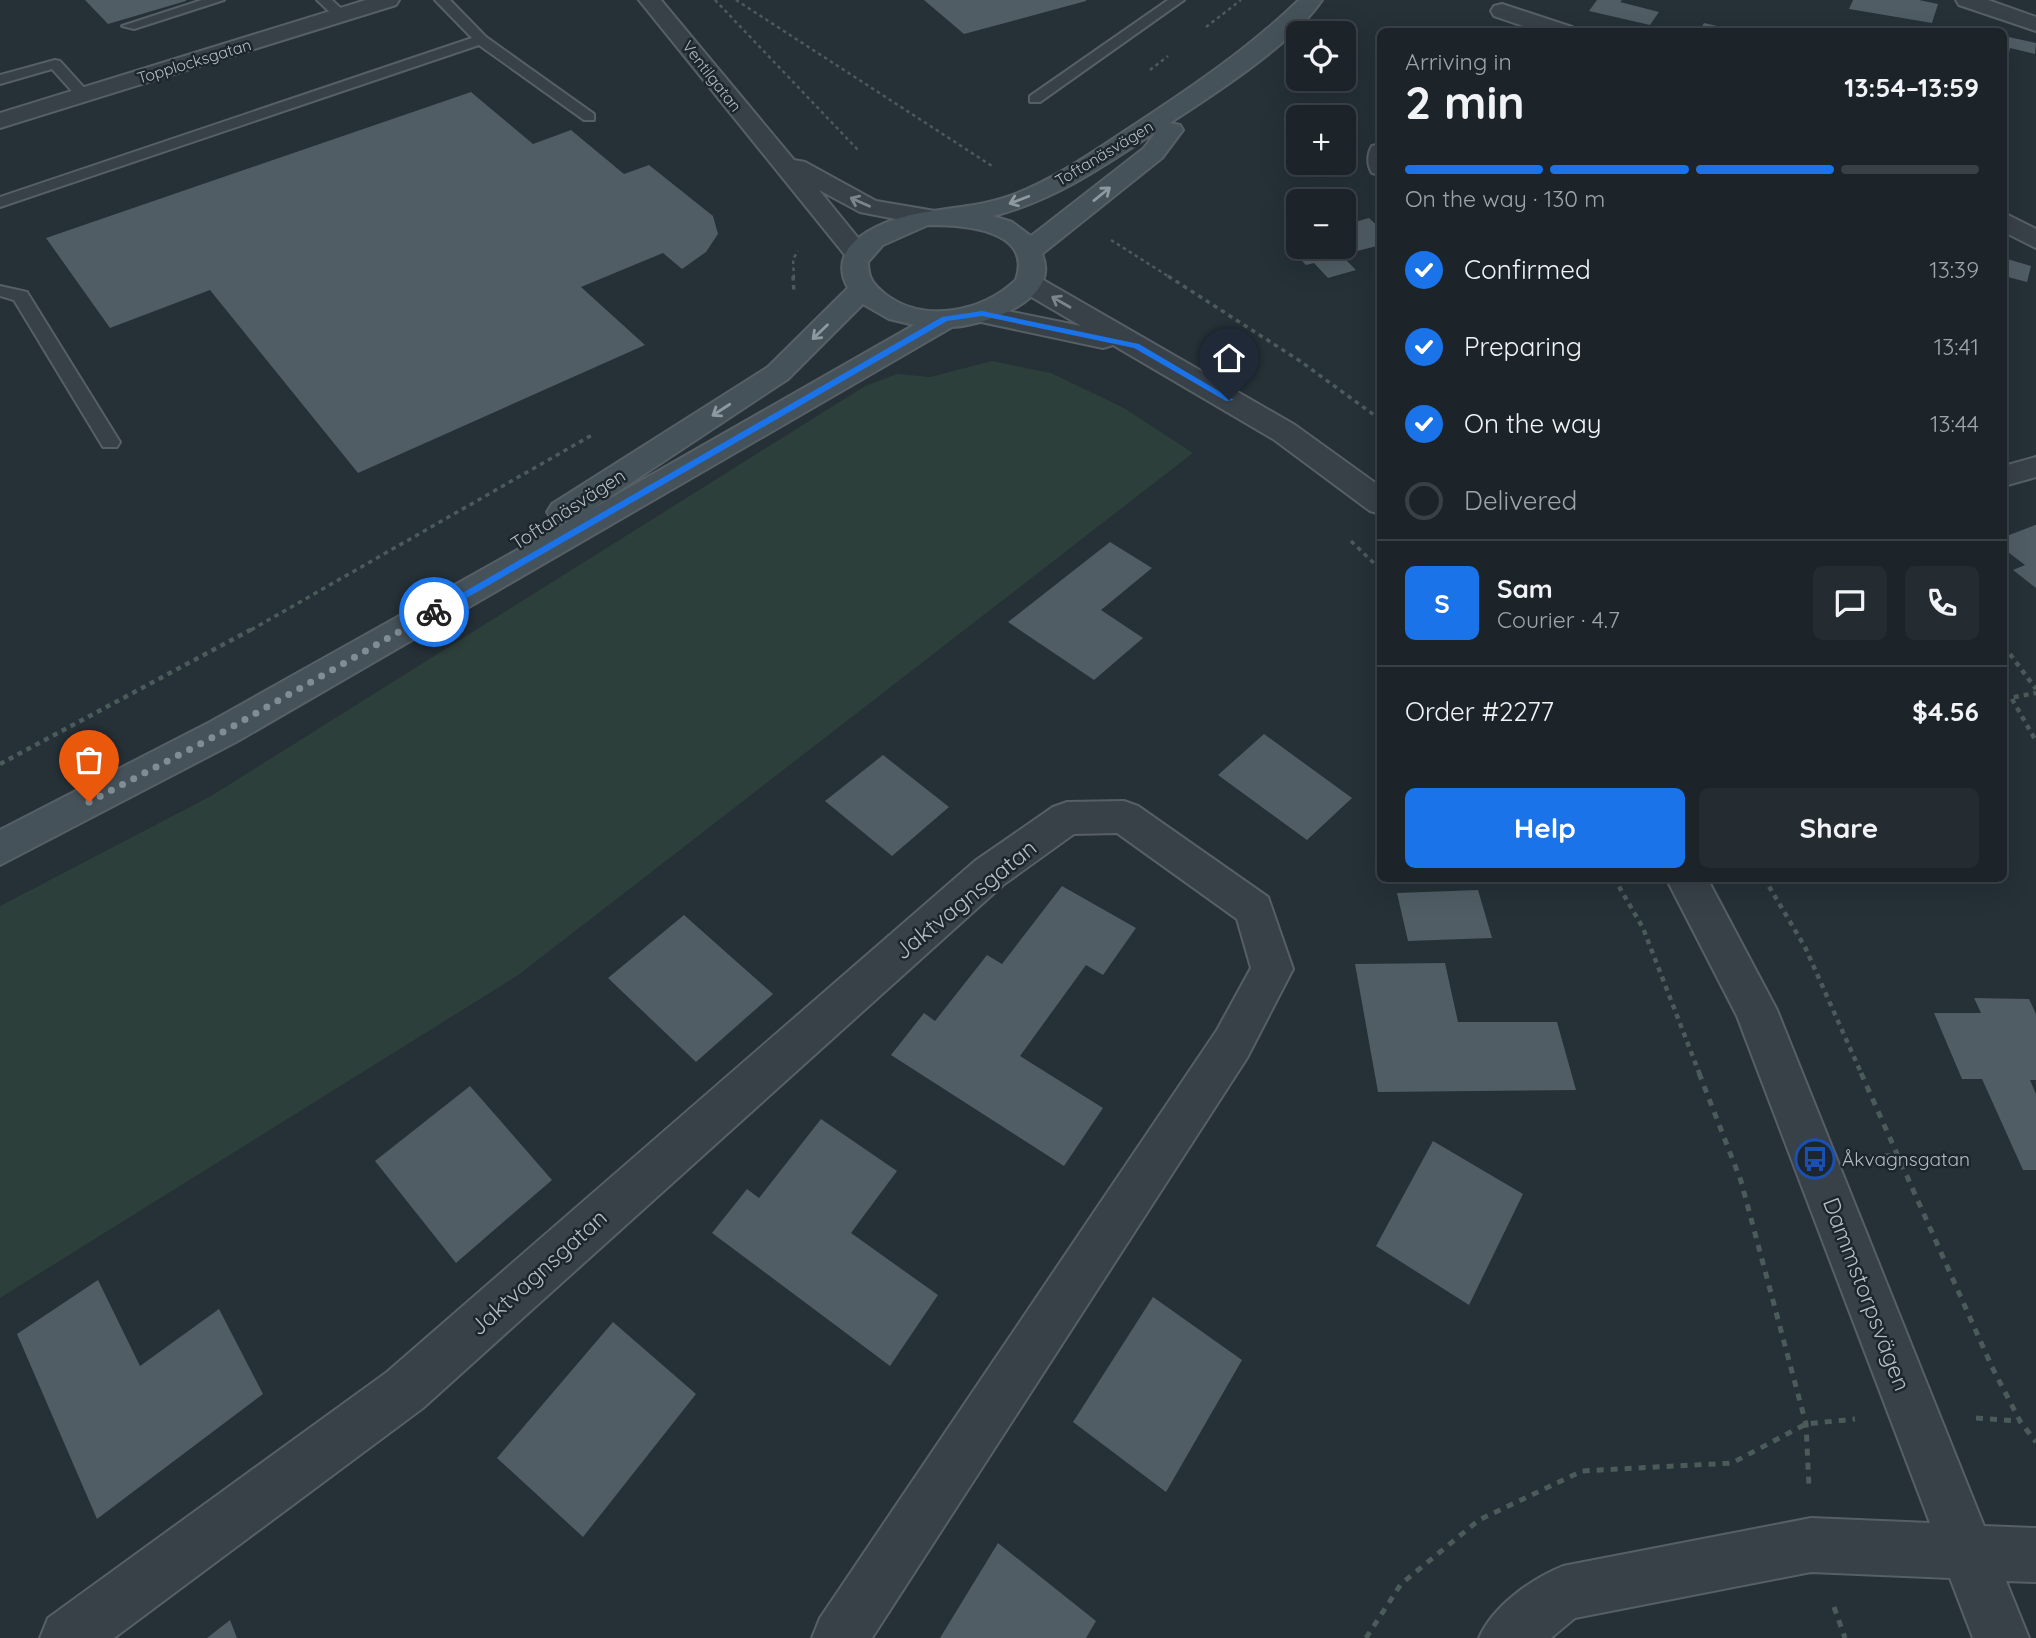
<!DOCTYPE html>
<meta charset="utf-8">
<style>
:root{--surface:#1c2429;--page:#252c31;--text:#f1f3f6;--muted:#a0a4a8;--line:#3a4146;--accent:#1a73e8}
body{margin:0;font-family:Quicksand,sans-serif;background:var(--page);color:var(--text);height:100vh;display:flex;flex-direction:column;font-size:26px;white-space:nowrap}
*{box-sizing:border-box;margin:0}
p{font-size:23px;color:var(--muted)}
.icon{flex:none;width:38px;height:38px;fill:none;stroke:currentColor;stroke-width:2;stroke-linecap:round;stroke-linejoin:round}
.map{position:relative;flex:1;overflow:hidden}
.drawer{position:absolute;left:1377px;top:28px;width:630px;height:854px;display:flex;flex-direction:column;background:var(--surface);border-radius:10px;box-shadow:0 7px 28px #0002,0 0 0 2px var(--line)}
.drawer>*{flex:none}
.fabs{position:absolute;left:1286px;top:21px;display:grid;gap:14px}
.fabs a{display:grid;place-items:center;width:70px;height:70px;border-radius:10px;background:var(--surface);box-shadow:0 7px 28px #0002,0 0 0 2px var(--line);font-size:35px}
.pin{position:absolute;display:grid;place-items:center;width:60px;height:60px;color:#fff;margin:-72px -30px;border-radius:50% 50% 50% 0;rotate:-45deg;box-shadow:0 0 7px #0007}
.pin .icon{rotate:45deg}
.courier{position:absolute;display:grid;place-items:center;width:70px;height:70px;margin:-35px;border:5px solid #1a73e8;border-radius:50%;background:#fff;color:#222;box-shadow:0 2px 9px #0007}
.headline em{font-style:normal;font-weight:700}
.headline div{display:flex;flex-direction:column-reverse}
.headline{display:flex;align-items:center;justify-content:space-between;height:119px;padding:0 28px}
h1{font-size:46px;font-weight:700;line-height:52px}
.bar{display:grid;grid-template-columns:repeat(4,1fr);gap:10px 7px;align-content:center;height:84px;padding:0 28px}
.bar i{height:9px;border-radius:5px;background:var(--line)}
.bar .selected{background:var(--accent)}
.bar p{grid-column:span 4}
.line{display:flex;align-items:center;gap:18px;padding:0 28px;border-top:2px solid var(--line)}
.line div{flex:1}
.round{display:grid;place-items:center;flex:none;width:74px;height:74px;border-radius:10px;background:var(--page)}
ol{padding:0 28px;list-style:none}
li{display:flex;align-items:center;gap:21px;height:77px}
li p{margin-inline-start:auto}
li .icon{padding:7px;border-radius:50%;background:var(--accent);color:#fff;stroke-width:4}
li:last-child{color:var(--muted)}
li i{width:38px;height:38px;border:4px solid var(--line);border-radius:50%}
.cta{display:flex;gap:14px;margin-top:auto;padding:14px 28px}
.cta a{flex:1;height:80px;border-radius:10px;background:var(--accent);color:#fff;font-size:28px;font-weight:700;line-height:80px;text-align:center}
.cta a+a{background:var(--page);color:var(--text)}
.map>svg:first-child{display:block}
.green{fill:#2c3f3b}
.building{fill:#505d65}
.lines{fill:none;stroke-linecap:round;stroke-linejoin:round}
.lane-casing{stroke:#565f65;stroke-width:4}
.street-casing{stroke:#565f65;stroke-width:4}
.secondary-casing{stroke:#565f65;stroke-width:4}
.path-far3{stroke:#4b5b5a;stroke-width:2.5;stroke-dasharray:3.5 3.5;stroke-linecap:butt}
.path-far2{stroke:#4b5b5a;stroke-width:3.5;stroke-dasharray:4.5 4.5;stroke-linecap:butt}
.path-far1{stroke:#4b5b5a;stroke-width:4.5;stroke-dasharray:5 5;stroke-linecap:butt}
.path{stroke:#4b5b5a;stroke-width:5;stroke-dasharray:7 7;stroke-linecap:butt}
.lane{fill:#384148;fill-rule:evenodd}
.street{fill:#384148;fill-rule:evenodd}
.secondary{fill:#46525a;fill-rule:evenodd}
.oneway{stroke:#8d989f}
.oneway2{stroke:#7c858c}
.route{fill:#1a73e8}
.done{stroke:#818c93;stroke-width:7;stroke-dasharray:0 12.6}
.labels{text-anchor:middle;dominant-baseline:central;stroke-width:5;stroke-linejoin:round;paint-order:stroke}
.far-street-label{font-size:16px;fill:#b3bdc4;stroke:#1d262c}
.street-label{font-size:19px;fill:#b3bdc4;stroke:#1d262c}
.poi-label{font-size:19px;fill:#b3bdc4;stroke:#1d262c;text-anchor:start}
.near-street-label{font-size:23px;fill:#b3bdc4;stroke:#1d262c}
</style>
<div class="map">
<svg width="2036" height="1638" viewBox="0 0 2036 1638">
<rect width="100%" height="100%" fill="#253037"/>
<path class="green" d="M992,361L1051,373L1124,408L1193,453L517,976L0,1298V906L211,796L865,386L897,374L930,377Z"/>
<g class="building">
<path d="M85,0H186V1L108,24Z"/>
<path d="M924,0H1086V1L964,34Z"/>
<path d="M1597,0H1622L1620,2L1659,12L1650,25L1589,11Z"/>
<path d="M1853,0H1919L1938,4L1932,23L1849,9Z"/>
<path d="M1704,23L1726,28L1724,32H1699Z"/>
<path d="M2004,36L2036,43L2035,54L2010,48L2007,63H2004Z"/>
<path d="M471,92L533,144L571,130L624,174L649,165L713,216L718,234L706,252L682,269L663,253L581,287L645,345L358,473L210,290L110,328L46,238Z"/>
<path d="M1369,218L1381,229V245L1341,255L1356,270L1328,278L1314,263L1306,265L1284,242L1298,238V247H1344V225Z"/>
<path d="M2004,258L2031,266L2027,282L2004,276Z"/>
<path d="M2035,525H2036V588L2013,570L2025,565L2004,549V537Z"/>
<path d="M1110,542L1152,568L1101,610L1143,638L1094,680L1008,622Z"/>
<path d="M1264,734L1352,798L1307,840L1218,775Z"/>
<path d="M883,755L949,807L892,856L825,801Z"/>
<path d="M1062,886L1136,928L1103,975L1086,965L1020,1056L1103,1108L1064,1166L891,1055L924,1013L935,1021L987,955L1002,964Z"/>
<path d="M1478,890L1492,938L1408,941L1397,893Z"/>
<path d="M684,915L773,994L696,1062L608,978Z"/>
<path d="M1445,963L1458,1022H1557L1576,1090L1378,1092L1355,964Z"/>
<path d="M1974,998L2029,999L2036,1014V1080H2030L2036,1094V1170H2023L1982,1079H1962L1934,1013H1981Z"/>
<path d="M470,1086L552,1180L456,1263L375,1161Z"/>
<path d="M821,1119L897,1171L851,1233L938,1295L890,1366L712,1233L747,1189L759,1198Z"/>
<path d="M1433,1141L1523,1194L1469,1305L1376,1246Z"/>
<path d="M98,1280L140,1366L219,1309L263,1394L97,1519L17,1334Z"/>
<path d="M1153,1297L1242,1360L1166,1492L1073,1422Z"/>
<path d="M613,1322L696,1394L583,1537L497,1458Z"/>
<path d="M998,1543L1096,1621L1086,1638H940Z"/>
<path d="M230,1620L237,1638H207Z"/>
</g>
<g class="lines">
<g class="lane-casing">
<g id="lane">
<path d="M202,0H224L134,29L122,26Z"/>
<path d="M317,0H332L348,15L336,18Z"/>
<path d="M435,0H450L486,37L594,114V120H584L479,45L0,207V197L472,38Z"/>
<path d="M1168,0H1184L1040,102H1030V96Z"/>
<path d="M55,60L60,61L88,92V98H78L52,69L0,84V75Z"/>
<path d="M0,286L27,292L120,442L117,447H103L14,300L0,296Z"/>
</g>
</g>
<g class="street-casing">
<g id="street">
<path d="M366,0H399L396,5L0,128V113Z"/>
<path d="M639,0H661L794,160L805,162L876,201L935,211L939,217L935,223L926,225L860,212L819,190L871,254L867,260H849Z"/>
<path d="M1956,0H1988L2036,17V31L1959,5Z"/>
<path d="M1502,4L1572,27L1575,32H1541L1494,16L1491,11L1494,6Z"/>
<path d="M1381,144V175L1372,173C1367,165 1367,154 1372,146Z"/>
<path d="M2004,213L2036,229V248L2004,232Z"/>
<path d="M1028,275L1038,277L1295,425L1381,487V514L1370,511L1273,439L1113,345L1103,348L972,320L968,314L972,308L982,306L1081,326L1018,289L1014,283L1018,277Z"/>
<path d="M2036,457V477L2004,486V466Z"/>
<path d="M1124,801L1138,806L1268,897L1293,969L1247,1058L872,1638H812L820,1618L1217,1030L1251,968L1237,919L1117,833L1074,834L1003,885L423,1408L114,1638H40L48,1618L387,1372L975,861L1053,807L1067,802Z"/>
<path d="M1666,878H1707L1777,1010L1984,1526L2036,1528V1582L2006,1581L2029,1638H1973L1950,1578L1811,1572L1575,1618L1551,1638H1479C1493,1606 1531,1579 1563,1566L1811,1518L1930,1523L1737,1016Z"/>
</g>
</g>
<g class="secondary-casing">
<path id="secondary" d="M1299,0H1322C1291,45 1216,93 1170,123L1180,125L1183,130L1162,158L1042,254C1062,300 985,325 952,327L236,742L0,865V830L210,722L569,521L552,520L547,512L552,504L768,367L848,288C835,265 845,245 867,232C912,205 962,213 1010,196C1051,181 1089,155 1125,131C1186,91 1246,51 1299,0ZM1157,131L1144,148L1031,236L1012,222L993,216C1055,200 1104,166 1157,131ZM928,225C960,225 1034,228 1016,280C982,312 924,324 885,294C873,284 868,278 868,262L883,245ZM863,304L889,319L914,325L590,510L788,379Z"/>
</g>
<g class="path-far3">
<path d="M715,0L858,150"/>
<path d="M736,0L992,166"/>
<path d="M1206,27L1241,0"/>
<path d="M1150,70L1168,56"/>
<path d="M1111,240L1171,278"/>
<path d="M794,278L793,259L798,251"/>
</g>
<g class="path-far2">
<path d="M793,276L794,294"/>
<path d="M1168,276L1300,361L1381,420"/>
<path d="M1351,541L1381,570"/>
<path d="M251,630L592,435"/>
</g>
<g class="path-far1">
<path d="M2004,646L2036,689"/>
<path d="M2004,699L2036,693"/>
<path d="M2012,699L2036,741"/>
<path d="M0,764L254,628"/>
<path d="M1614,878L1643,928L1700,1075"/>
<path d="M1764,878L1805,947L1862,1075"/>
</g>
<g class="path">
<path d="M1699,1073L1741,1181L1806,1424L1809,1487"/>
<path d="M1861,1073L1992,1367L2020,1421L2036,1442"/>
<path d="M1870,1157L1898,1155"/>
<path d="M1976,1418L2020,1421"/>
<path d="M1834,1607L1845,1638"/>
<path d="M1366,1638L1401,1584L1479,1520L1582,1471L1732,1463L1806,1424L1855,1419"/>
</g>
<use href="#lane" class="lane"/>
<use href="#street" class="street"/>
<use href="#secondary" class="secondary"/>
</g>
<defs><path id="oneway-shaft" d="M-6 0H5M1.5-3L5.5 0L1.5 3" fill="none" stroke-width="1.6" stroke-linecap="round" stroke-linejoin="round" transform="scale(1.75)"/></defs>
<g class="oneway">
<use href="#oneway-shaft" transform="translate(1102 194) rotate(-39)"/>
<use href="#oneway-shaft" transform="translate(1019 200) rotate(159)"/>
<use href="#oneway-shaft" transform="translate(820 332) rotate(136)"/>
<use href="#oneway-shaft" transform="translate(721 410) rotate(147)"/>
</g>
<g class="oneway2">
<use href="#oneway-shaft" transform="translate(860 202) rotate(-156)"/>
<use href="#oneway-shaft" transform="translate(1061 302) rotate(-150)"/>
</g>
<path class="route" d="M982,311L1139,344L1234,400L1226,401L1134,348L982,316L947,321L437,615L429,612L942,317Z"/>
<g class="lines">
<path class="done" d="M89,802L223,732L434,612"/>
</g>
<defs>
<g id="bus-ring" transform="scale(2.0125)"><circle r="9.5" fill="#1d262c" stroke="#1a4fb4" stroke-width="1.5"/><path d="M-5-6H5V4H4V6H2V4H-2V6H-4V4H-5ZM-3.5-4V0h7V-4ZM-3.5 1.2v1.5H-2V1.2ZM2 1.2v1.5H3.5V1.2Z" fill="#1a4fb4"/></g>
</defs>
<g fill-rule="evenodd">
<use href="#bus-ring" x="1815" y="1159"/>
</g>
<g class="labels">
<g class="far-street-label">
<text transform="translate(194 61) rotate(-17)">Topplocksgatan</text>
<text transform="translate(712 76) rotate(52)">Ventilgatan</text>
<text transform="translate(1104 153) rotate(-31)">Toftanäsvägen</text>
</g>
<g class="street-label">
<text transform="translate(568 509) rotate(-33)">Toftanäsvägen</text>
</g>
<g class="poi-label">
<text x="1842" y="1159">Åkvagnsgatan</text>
</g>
<g class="near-street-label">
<text transform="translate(965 899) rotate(-39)">Jaktvagnsgatan</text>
<text transform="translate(538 1272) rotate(-42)">Jaktvagnsgatan</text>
<text transform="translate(1867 1294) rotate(69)">Dammstorpsvägen</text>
</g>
</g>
</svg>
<div class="fabs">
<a><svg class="icon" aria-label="locate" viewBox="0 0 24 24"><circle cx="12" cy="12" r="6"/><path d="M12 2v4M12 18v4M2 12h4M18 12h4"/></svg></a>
<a>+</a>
<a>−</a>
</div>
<div class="pin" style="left:89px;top:802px;background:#ea580c"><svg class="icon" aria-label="bag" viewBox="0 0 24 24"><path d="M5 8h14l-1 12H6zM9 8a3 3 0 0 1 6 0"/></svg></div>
<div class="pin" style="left:1229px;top:400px;background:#1f2937"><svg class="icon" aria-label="home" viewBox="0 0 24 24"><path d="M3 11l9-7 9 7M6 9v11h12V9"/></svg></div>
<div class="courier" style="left:434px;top:612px"><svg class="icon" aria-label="bike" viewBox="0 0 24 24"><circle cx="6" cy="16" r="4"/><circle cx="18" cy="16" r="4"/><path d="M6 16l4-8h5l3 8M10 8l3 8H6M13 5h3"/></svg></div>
<section class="drawer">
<div class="headline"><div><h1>2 min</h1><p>Arriving in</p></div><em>13:54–13:59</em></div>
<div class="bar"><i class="selected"></i><i class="selected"></i><i class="selected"></i><i></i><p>On the way · 130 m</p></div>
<ol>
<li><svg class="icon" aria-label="check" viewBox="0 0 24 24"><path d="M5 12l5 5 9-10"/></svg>Confirmed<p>13:39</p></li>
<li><svg class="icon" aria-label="check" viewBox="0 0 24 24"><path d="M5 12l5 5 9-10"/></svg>Preparing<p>13:41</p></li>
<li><svg class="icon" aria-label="check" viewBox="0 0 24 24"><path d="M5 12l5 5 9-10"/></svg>On the way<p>13:44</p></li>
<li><i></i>Delivered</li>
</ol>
<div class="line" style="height:126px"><b class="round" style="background:var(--accent);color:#fff">S</b><div><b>Sam</b><p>Courier · 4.7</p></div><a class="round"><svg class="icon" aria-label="chat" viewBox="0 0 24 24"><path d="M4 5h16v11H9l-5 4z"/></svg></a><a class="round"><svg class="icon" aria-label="phone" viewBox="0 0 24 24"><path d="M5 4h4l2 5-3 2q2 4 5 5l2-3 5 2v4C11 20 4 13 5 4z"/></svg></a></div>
<div class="line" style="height:91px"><div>Order #2277</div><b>$4.56</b></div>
<div class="cta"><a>Help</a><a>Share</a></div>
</section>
</div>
